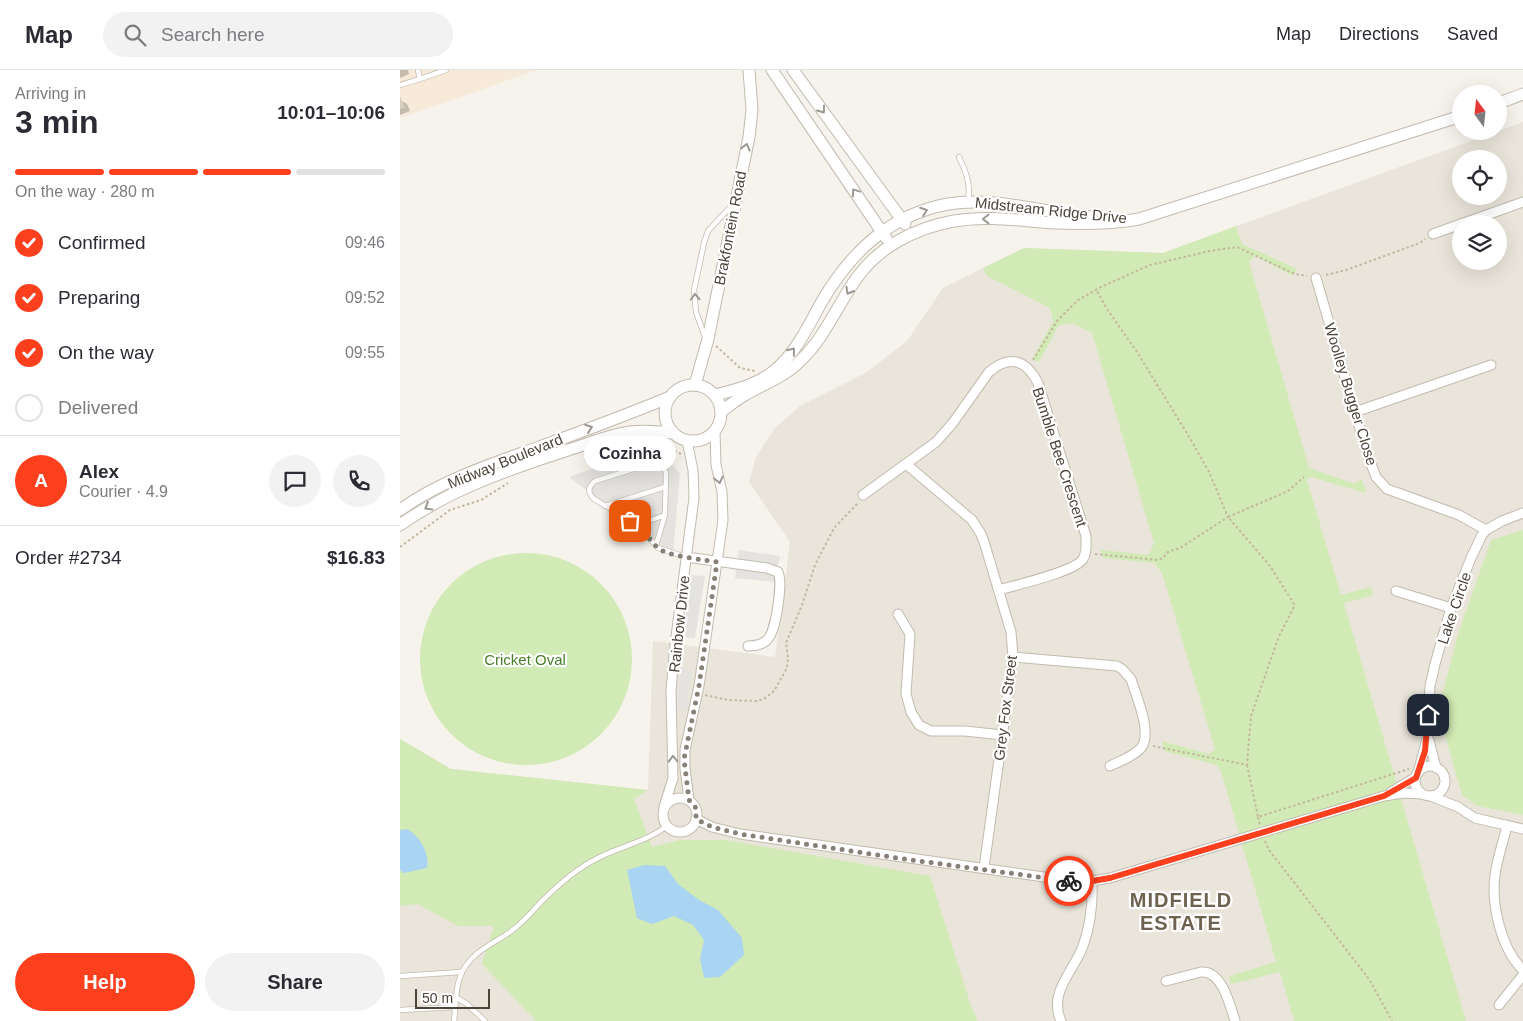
<!DOCTYPE html>
<meta charset="utf-8">
<style>
:root{--surface:#fff;--page:#f2f2f3;--text:#2b2b33;--muted:#7c7c81;--line:#e1e1e2;--accent:#fc3f1d}
body{margin:0;font-family:Arial,sans-serif;background:var(--page);color:var(--text);height:100vh;display:flex;flex-direction:column;font-size:19px;white-space:nowrap}
*{box-sizing:border-box;margin:0}
p{font-size:16px;color:var(--muted)}
.icon{flex:none;width:28px;height:28px;fill:none;stroke:currentColor;stroke-width:2;stroke-linecap:round;stroke-linejoin:round}
.map{position:relative;flex:1;overflow:hidden}
.sheet{display:flex;flex-direction:column;background:var(--surface);width:400px}
.sheet>*{flex:none}
.needle{width:32px;rotate:345deg}
.fabs{position:absolute;left:1052px;top:15px;display:grid;gap:10px}
.fabs a{display:grid;place-items:center;width:55px;height:55px;border-radius:50%;background:var(--surface);box-shadow:0 5px 20px #0002;font-size:25px}
.scale{position:absolute;left:15px;bottom:12px;width:75px;box-sizing:border-box;padding-left:5px;border:2px solid #4b4439;border-top:0;font-size:14px;line-height:18px;white-space:nowrap;color:#4b4439;-webkit-text-stroke:4px #fff;paint-order:stroke}
.pin{position:absolute;display:grid;place-items:center;width:42px;height:42px;color:#fff;margin:-21px;border-radius:10px;box-shadow:0 2px 8px #0006}
.courier{position:absolute;display:grid;place-items:center;width:50px;height:50px;margin:-25px;border:4px solid #fc3f1d;border-radius:50%;background:#fff;color:#222;box-shadow:0 1px 6px #0007}
.bubble{position:absolute;height:35px;border-radius:18px;background:var(--surface);box-shadow:0 5px 20px #0002;font-size:16px;font-weight:600;line-height:35px;text-align:center}
.head em{font-style:normal;font-weight:600}
.head div{display:flex;flex-direction:column-reverse}
.head{display:flex;align-items:center;justify-content:space-between;height:85px;padding:0 15px}
h1{font-size:32px;font-weight:600;line-height:38px}
.bar{display:grid;grid-template-columns:repeat(4,1fr);gap:8px 5px;align-content:center;height:60px;padding:0 15px}
.bar i{height:6px;border-radius:4px;background:var(--line)}
.bar .selected{background:var(--accent)}
.bar p{grid-column:span 4}
.line{display:flex;align-items:center;gap:12px;padding:0 15px;border-top:1px solid var(--line)}
.line div{flex:1}
.round{display:grid;place-items:center;flex:none;width:52px;height:52px;border-radius:26px;background:var(--page)}
ol{padding:0 15px;list-style:none}
li{display:flex;align-items:center;gap:15px;height:55px}
li p{margin-inline-start:auto}
li .icon{padding:5px;border-radius:50%;background:var(--accent);color:#fff;stroke-width:4}
li:last-child{color:var(--muted)}
li i{width:28px;height:28px;border:2px solid var(--line);border-radius:50%}
.cta{display:flex;gap:10px;margin-top:auto;padding:10px 15px}
.cta a{flex:1;height:58px;border-radius:30px;background:var(--accent);color:#fff;font-size:20px;font-weight:600;line-height:58px;text-align:center}
.cta a+a{background:var(--page);color:var(--text)}
header{display:flex;align-items:center;gap:30px;box-sizing:border-box;height:70px;padding:0 25px;background:var(--surface);border-bottom:1px solid var(--line)}
header strong{font-size:24px}
nav{display:flex;gap:28px;margin-inline-start:auto;font-size:18px}
.search{width:350px;height:45px;background:var(--page);display:flex;align-items:center;gap:12px;box-sizing:border-box;padding:0 18px;border-radius:28px;color:var(--muted);font-size:19px}
main{display:flex;flex:1;min-height:0}
.map>svg:first-child{display:block}
.residential{fill:#eae5da;fill-rule:evenodd}
.commercial{fill:#f7ead8}
.green{fill:#d2eab5}
.parking{fill:#e5e3e0}
.water{fill:#a9d4f2}
.shadow{fill:#0003}
.building{fill:#d8cfc1}
.lines{fill:none;stroke-linecap:round;stroke-linejoin:round}
.service-casing{stroke:#c2bbae;stroke-width:6}
.minor-casing{stroke:#c2bbae;stroke-width:11}
.tertiary-casing{stroke:#c2bbae;stroke-width:13}
.path{stroke:#c4b79f;stroke-width:2;stroke-dasharray:2.5 2.5;stroke-linecap:butt}
.service{stroke:#fff;stroke-width:4.5}
.minor{stroke:#fff;stroke-width:9}
.tertiary{stroke:#fff;stroke-width:11}
.oneway{stroke:#9c9892}
.done{stroke:#878178;stroke-width:5;stroke-dasharray:0 9}
.route{stroke:#fc3f1d;stroke-width:6}
.labels{text-anchor:middle;dominant-baseline:central;stroke-width:4.5;stroke-linejoin:round;paint-order:stroke}
.street-label{font-size:15px;fill:#4b4439;stroke:#fff}
.park-label{font-size:15px;fill:#4a7f2a;stroke:#fff}
.district-label{font-size:20px;font-weight:bold;letter-spacing:1px;fill:#6e6250;stroke:#fff}
</style>
<header>
<strong>Map</strong>
<div class="search"><svg class="icon" aria-label="search" viewBox="0 0 24 24"><circle cx="10" cy="10" r="6"/><path d="M15 15l6 6"/></svg>Search here</div>
<nav><a>Map</a><a>Directions</a><a>Saved</a></nav>
</header>
<main>
<section class="sheet">
<div class="head"><div><h1>3 min</h1><p>Arriving in</p></div><em>10:01–10:06</em></div>
<div class="bar"><i class="selected"></i><i class="selected"></i><i class="selected"></i><i></i><p>On the way · 280 m</p></div>
<ol>
<li><svg class="icon" aria-label="check" viewBox="0 0 24 24"><path d="M5 12l5 5 9-10"/></svg>Confirmed<p>09:46</p></li>
<li><svg class="icon" aria-label="check" viewBox="0 0 24 24"><path d="M5 12l5 5 9-10"/></svg>Preparing<p>09:52</p></li>
<li><svg class="icon" aria-label="check" viewBox="0 0 24 24"><path d="M5 12l5 5 9-10"/></svg>On the way<p>09:55</p></li>
<li><i></i>Delivered</li>
</ol>
<div class="line" style="height:90px"><b class="round" style="background:var(--accent);color:#fff">A</b><div><b>Alex</b><p>Courier · 4.9</p></div><a class="round"><svg class="icon" aria-label="chat" viewBox="0 0 24 24"><path d="M4 5h16v11H9l-5 4z"/></svg></a><a class="round"><svg class="icon" aria-label="phone" viewBox="0 0 24 24"><path d="M5 4h4l2 5-3 2q2 4 5 5l2-3 5 2v4C11 20 4 13 5 4z"/></svg></a></div>
<div class="line" style="height:65px"><div>Order #2734</div><b>$16.83</b></div>
<div class="cta"><a>Help</a><a>Share</a></div>
</section>
<div class="map">
<svg width="1123" height="951" viewBox="0 0 1123 951">
<rect width="100%" height="100%" fill="#f6f3ec"/>
<path class="residential" d="M1123,52V951H0V669L51,699L248,720L253,571L375,587L390,472L349,412L356,387L375,358L400,336L467,302L507,271L543,218L624,178L763,183ZM1061,89H1099V126H1061ZM1061,154H1099V191H1061Z"/>
<path class="commercial" d="M0,0H137L0,48Z"/>
<g class="green">
<path d="M836,156L842,174L897,199L893,206L855,186L849,192L909,398L955,414L962,409L966,423L911,407L907,410L941,525L971,517L973,525L944,533L1066,951H894L880,902L831,914L829,906L876,892L821,701L817,695L764,681L762,671L809,684L815,679L762,503L754,493L703,488L701,480L749,485L754,473L692,263L672,253L659,255L639,292L632,289L653,252L650,238L587,206L583,198L624,178L763,183Z"/>
<path d="M1123,460V745L1077,736L1062,725L1038,641L1058,564L1091,470Z"/>
<circle cx="126" cy="589" r="106"/>
<path d="M0,669L51,699L248,720L234,729L252,777L279,770H326L530,806L572,939L578,951H136L82,894L94,856H58L18,834L0,836Z"/>
</g>
<g class="parking">
<path d="M259,382L280,403L273,485L169,407L227,386Z"/>
<path d="M339,480L380,486L375,512L335,508Z"/>
<path d="M291,505L305,506L295,568L283,567Z"/>
<path d="M280,598L292,600L286,640L276,638Z"/>
</g>
<g class="water">
<path d="M7,759C20,767 30,783 27,798L4,803L0,800V760Z"/>
<path d="M244,795L265,796L278,814L299,830L318,840L342,868L344,885L320,907L304,908L300,889L304,870L293,855L274,846L252,854L237,848L227,800Z"/>
</g>
<g class="shadow">
<path d="M0,0H8L9,4L0,8Z"/>
<path d="M0,30L7,34L10,41L0,45Z"/>
</g>
<path class="building" d="M0,26L5,38L0,39Z"/>
<g class="lines">
<g class="service-casing">
<g id="service">
<path d="M20,9L46,0"/>
<path d="M0,15L20,9L18,0"/>
<path d="M559,87C566,102 571,114 568,131"/>
<path d="M305,267L296,242L294,220L304,173L308,161L332,135"/>
<path d="M205,436L265,417"/>
<path d="M238,455L265,445"/>
<path d="M256,475L265,445L266,403C263,396 261,393 253,393L195,411C188,417 187,422 194,429L238,455L258,478L286,487"/>
<path d="M0,906L62,902"/>
<path d="M57,928L67,934L85,951"/>
<path d="M0,940L55,937"/>
<path d="M54,951C56,935 55,917 62,902C73,880 96,873 114,859C124,851 132,842 141,832C157,816 177,798 198,788C221,776 246,772 267,756"/>
</g>
</g>
<g class="minor-casing">
<g id="minor">
<path d="M1061,154L1123,132"/>
<path d="M1033,164L1061,154"/>
<path d="M916,208L967,383L976,407L987,419L1059,445L1086,460"/>
<path d="M955,342L1091,295"/>
<path d="M506,394L572,450L581,464L585,475L611,562L613,587L584,798"/>
<path d="M463,425L536,372L552,354L589,302C610,284 626,290 638,313L686,466C686,474 687,483 683,489C675,502 615,515 599,520"/>
<path d="M286,487L367,498L378,502C383,513 376,562 367,570C362,575 355,576 348,576"/>
<path d="M996,521L1051,538"/>
<path d="M498,544L510,564L506,624L511,642L519,655L531,661H565L602,665"/>
<path d="M613,587L717,596L722,599L731,609C736,626 753,663 741,678C733,687 720,691 710,696"/>
<path d="M1029,670L1036,698"/>
<circle cx="1030" cy="711" r="15"/>
<path d="M1018,703L1027,669L1030,616L1035,594L1051,538L1071,488L1082,465L1086,460L1102,451L1123,443"/>
<path d="M991,722L1016,707"/>
<path d="M1031,726L1058,737L1075,748L1123,759"/>
<circle cx="280" cy="745" r="17"/>
<path d="M289,730L285,698V680L299,616L323,450L322,422L316,395L315,362"/>
<path d="M264,737L273,708L271,621L275,574L294,428L293,400L287,371"/>
<path d="M296,749L312,757L340,764L665,810L692,811L710,808L984,726L1003,723L1022,724"/>
<path d="M1107,756C1103,772 1097,789 1095,805C1091,834 1101,879 1123,900"/>
<path d="M766,911L801,902C822,900 830,935 835,951"/>
<path d="M1099,935L1123,905"/>
<path d="M661,951C648,922 674,901 683,876C690,856 693,832 692,811"/>
</g>
</g>
<g class="tertiary-casing">
<g id="tertiary">
<path d="M372,0L486,168"/>
<path d="M393,0L505,154"/>
<path d="M1099,33L1123,24"/>
<circle cx="293" cy="343" r="28"/>
<path d="M295,315L308,269L349,67L352,40L349,0"/>
<path d="M315,325C335,320 357,315 374,301C395,284 408,257 421,233C450,183 489,145 548,134C595,126 644,143 691,147"/>
<path d="M322,341C329,336 336,330 343,326C363,314 385,307 401,290C425,267 437,236 456,209C479,176 516,158 554,151C588,145 622,151 656,153C684,154 712,154 739,149L1061,46"/>
<path d="M0,440C39,412 86,396 131,380C178,363 224,346 270,327"/>
<path d="M0,455C51,419 109,399 168,380C188,374 209,365 230,362C245,360 258,362 273,363"/>
</g>
</g>
<g class="path">
<path d="M926,205L946,200L1020,173L1025,169"/>
<path d="M316,276L340,298L355,301"/>
<path d="M633,290L657,251L678,230L701,217L750,195L810,181L837,177L895,204L907,206"/>
<path d="M261,374L281,384"/>
<path d="M0,477L50,440L81,430L108,413"/>
<path d="M695,484L758,490L763,488L768,482L780,478L828,447L809,402L791,370L737,282L707,239L696,219"/>
<path d="M305,625L328,630L357,631L364,629L374,621L387,598L388,588L386,573L402,535L415,495L434,458L459,432"/>
<path d="M753,676L847,695L851,646L879,566L893,539L894,534L870,496L828,447L888,421L904,407"/>
<path d="M847,695L858,747L1009,699"/>
<path d="M858,747L860,755"/>
<path d="M865,771L869,780L969,909L992,951"/>
</g>
<use href="#service" class="service"/>
<use href="#minor" class="minor"/>
<use href="#tertiary" class="tertiary"/>
</g>
<defs><path id="oneway-chevron" d="M-2-3.5L2.5 0L-2 3.5" fill="none" stroke-width="1.6" stroke-linecap="round" stroke-linejoin="round" transform="scale(1.25)"/></defs>
<g class="oneway">
<use href="#oneway-chevron" transform="translate(422 40) rotate(54)"/>
<use href="#oneway-chevron" transform="translate(346 77) rotate(-76)"/>
<use href="#oneway-chevron" transform="translate(455 122) rotate(-124)"/>
<use href="#oneway-chevron" transform="translate(524 141) rotate(-20)"/>
<use href="#oneway-chevron" transform="translate(586 149) rotate(-180)"/>
<use href="#oneway-chevron" transform="translate(449 221) rotate(120)"/>
<use href="#oneway-chevron" transform="translate(295 227) rotate(-93)"/>
<use href="#oneway-chevron" transform="translate(392 281) rotate(-52)"/>
<use href="#oneway-chevron" transform="translate(189 358) rotate(-20)"/>
<use href="#oneway-chevron" transform="translate(319 410) rotate(78)"/>
<use href="#oneway-chevron" transform="translate(28 437) rotate(149)"/>
<use href="#oneway-chevron" transform="translate(273 689) rotate(-92)"/>
</g>
<g class="lines">
<path class="done" d="M230,451C243,457 248,469 258,478C267,486 305,490 317,492L299,616L284,689L289,730L296,738V749L312,757L340,764L504,789L669,811"/>
<path class="route" d="M669,811H692L710,808L984,726L1016,708L1025,681L1028,645"/>
</g>
<g class="labels">
<g class="street-label">
<text transform="translate(651 140) rotate(6)">Midstream Ridge Drive</text>
<text transform="translate(330 158) rotate(-79)">Brakfontein Road</text>
<text transform="translate(951 324) rotate(73)">Woolley Bugger Close</text>
<text transform="translate(660 387) rotate(72)">Bumble Bee Crescent</text>
<text transform="translate(105 391) rotate(-22)">Midway Boulevard</text>
<text transform="translate(1054 538) rotate(-71)">Lake Circle</text>
<text transform="translate(279 554) rotate(-84)">Rainbow Drive</text>
<text transform="translate(605 638) rotate(-83)">Grey Fox Street</text>
</g>
<g class="park-label">
<text x="125" y="589">Cricket Oval</text>
</g>
<g class="district-label">
<text x="781" y="830">MIDFIELD<tspan x="781" dy="23">ESTATE</tspan></text>
</g>
</g>
</svg>
<div class="fabs">
<a><svg class="needle" viewBox="-14 -14 28 28"><path d="M0-13l5 13h-10z" fill="#e53935"/><path d="M0 13l5-13h-10z" fill="#7c7c81"/></svg></a>
<a><svg class="icon" aria-label="locate" viewBox="0 0 24 24"><circle cx="12" cy="12" r="6"/><path d="M12 2v4M12 18v4M2 12h4M18 12h4"/></svg></a>
<a><svg class="icon" aria-label="layers" viewBox="0 0 24 24"><path d="M12 4l9 5-9 5-9-5zM3 14l9 5 9-5"/></svg></a>
</div>
<div class="scale">50 m</div>
<div class="pin" style="left:230px;top:451px;background:#ea580c"><svg class="icon" aria-label="bag" viewBox="0 0 24 24"><path d="M5 8h14l-1 12H6zM9 8a3 3 0 0 1 6 0"/></svg></div>
<div class="pin" style="left:1028px;top:645px;background:#1f2937"><svg class="icon" aria-label="home" viewBox="0 0 24 24"><path d="M3 11l9-7 9 7M6 9v11h12V9"/></svg></div>
<div class="courier" style="left:669px;top:811px"><svg class="icon" aria-label="bike" viewBox="0 0 24 24"><circle cx="6" cy="16" r="4"/><circle cx="18" cy="16" r="4"/><path d="M6 16l4-8h5l3 8M10 8l3 8H6M13 5h3"/></svg></div>
<div class="bubble" style="left:184px;top:366px;width:92px">Cozinha</div>
</div>
</main>
